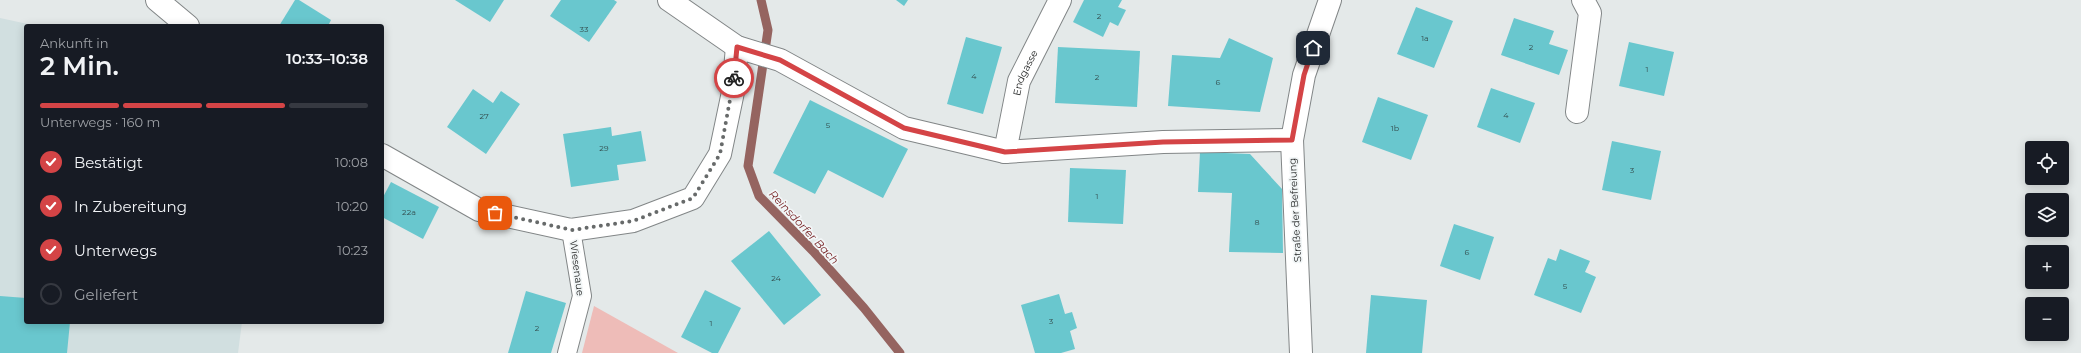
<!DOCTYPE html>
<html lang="de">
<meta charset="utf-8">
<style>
:root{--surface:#171b24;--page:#242831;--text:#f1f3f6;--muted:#9ea1a6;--line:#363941;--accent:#d44446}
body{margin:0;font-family:Montserrat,sans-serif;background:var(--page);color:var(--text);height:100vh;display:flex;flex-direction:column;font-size:15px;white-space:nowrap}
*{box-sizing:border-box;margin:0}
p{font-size:13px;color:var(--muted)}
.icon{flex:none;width:22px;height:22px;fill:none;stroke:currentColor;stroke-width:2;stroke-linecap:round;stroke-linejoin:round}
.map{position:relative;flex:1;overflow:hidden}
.sheet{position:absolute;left:24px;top:24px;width:360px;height:300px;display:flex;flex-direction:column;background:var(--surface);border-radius:4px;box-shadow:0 2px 10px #0003}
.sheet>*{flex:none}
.fabs{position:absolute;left:2025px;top:141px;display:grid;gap:8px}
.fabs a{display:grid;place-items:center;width:44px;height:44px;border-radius:4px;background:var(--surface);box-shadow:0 2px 10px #0003;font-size:20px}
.pin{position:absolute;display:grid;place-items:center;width:34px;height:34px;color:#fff;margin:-17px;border-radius:8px;box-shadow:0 2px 6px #0006}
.courier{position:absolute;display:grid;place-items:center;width:40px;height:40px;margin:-20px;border:3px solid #d44446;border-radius:50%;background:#fff;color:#222;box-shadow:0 1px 5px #0007}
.head em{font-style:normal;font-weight:600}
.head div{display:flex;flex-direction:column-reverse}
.head{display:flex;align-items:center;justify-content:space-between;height:68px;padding:0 16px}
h1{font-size:26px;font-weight:600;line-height:30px}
.bar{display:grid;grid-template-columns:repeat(4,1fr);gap:6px 4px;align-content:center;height:48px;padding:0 16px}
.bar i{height:5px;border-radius:3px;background:var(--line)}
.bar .selected{background:var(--accent)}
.bar p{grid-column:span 4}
ol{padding:0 16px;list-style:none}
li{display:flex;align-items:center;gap:12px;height:44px}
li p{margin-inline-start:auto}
li .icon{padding:4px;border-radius:50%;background:var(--accent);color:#fff;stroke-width:4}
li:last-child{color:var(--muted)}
li i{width:22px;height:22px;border:2px solid var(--line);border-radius:50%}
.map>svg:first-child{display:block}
.built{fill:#d1dfe0}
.green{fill:#eebcb8}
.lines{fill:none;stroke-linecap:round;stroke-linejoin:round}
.stream{stroke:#956460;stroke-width:9}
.building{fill:#69c7ce}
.lane-casing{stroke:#828687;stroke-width:20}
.street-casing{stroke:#828687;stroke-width:24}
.lane{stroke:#fff;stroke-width:18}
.street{stroke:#fff;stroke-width:22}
.done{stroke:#676a6a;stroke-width:4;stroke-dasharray:0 7.2}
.route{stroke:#d44446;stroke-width:5}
.labels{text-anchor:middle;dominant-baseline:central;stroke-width:3.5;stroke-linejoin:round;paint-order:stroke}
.number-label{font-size:8px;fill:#344e4f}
.street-label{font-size:10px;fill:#232525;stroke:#f2f6f7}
.water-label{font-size:11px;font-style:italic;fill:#751f21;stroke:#f2f6f7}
</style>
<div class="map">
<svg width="2081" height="353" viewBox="0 0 2081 353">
<rect width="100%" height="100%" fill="#e4e9e9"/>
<path class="built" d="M0,18L37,26H26V322H242L238,353H0Z"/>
<path class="green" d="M594,306L678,353H582Z"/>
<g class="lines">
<path class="stream" d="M761,0L768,30L748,166L759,196L813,251L864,308L900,353"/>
</g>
<g class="building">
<path d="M295,0H299L331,20L328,26H279Z"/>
<path d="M455,0H504L490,22Z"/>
<path d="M561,0H614L617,2L589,42L550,16Z"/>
<path d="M896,0H908L904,6Z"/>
<path d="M1084,0H1122L1118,7L1126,10L1118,26L1110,22L1103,37L1073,22Z"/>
<path d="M1416,7L1453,21L1434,68L1397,54Z"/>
<path d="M1514,18L1554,31L1549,44L1568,50L1559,75L1501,55Z"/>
<path d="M966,37L1002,47L983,114L947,104Z"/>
<path d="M1229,38L1273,58L1260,112L1168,106L1172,55L1220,58Z"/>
<path d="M1629,42L1674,52L1664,96L1619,86Z"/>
<path d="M1058,47L1140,51L1137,107L1055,103Z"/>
<path d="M1491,88L1535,103L1520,143L1477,127Z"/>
<path d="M473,89L493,103L501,91L520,104L486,154L447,127Z"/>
<path d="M1378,97L1428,115L1411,160L1362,142Z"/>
<path d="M810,100L908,149L883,198L828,170L815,194L773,173Z"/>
<path d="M611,127L612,136L641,131L646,161L617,165L619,180L571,187L563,134Z"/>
<path d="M1612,141L1661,151L1651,200L1602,190Z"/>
<path d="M1200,152L1250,154L1282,189L1283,253L1229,252L1232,193L1198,192Z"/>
<path d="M1070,168L1126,170L1123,224L1068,222Z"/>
<path d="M391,182L439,207L423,239L382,217V199Z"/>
<path d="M1454,224L1494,237L1480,280L1440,266Z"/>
<path d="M769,231L821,295L784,325L731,261Z"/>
<path d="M1560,249L1590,261L1585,272L1596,277L1581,313L1534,295L1548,258L1556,261Z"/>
<path d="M705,290L741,308L718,353H712L681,337Z"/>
<path d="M526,291L566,303L551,353H508Z"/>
<path d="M1059,294L1065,314L1072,312L1077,328L1070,331L1075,349L1061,353H1035L1021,305Z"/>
<path d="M1371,295L1427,300L1422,353H1366Z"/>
<path d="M0,296L26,298V322H70L67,353H0Z"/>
</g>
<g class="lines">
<g class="lane-casing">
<path id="lane" d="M567,353L582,296L571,230"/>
</g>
<g class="street-casing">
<g id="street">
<path d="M157,0L188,26"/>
<path d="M669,0L737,47L780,60L904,128L1005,152L1163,142L1292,140"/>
<path d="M1577,112L1590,13L1583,0"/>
<path id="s1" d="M1005,152L1019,81L1060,0"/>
<path d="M382,155L479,210L571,230L633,221L693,198L720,154L733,92L737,47"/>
<path d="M1301,353L1292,140L1304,75L1330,0"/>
</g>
</g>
<use href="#lane" class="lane"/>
<use href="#street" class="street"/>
</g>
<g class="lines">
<path class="done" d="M495,213L572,230L633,221L693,198L720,154L734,78"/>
<path class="route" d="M734,78L737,47L780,60L904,128L1005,152L1163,142L1292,140L1304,75L1313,48"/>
</g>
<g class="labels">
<g class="number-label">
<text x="1099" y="16">2</text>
<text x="584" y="29">33</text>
<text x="1425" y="38">1a</text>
<text x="1531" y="47">2</text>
<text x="1647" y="69">1</text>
<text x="974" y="76">4</text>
<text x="1097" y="77">2</text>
<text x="1218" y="82">6</text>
<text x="1506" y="115">4</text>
<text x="484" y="116">27</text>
<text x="828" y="125">5</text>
<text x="1395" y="128">1b</text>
<text x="604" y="148">29</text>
<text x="1632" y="170">3</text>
<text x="1097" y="196">1</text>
<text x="409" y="212">22a</text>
<text x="1257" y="222">8</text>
<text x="1467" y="252">6</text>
<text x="776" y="278">24</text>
<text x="1565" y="286">5</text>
<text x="1051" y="321">3</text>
<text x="711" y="323">1</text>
<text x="537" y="328">2</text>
</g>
<g class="street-label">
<text stroke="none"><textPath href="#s1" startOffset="82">Endgasse</textPath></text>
<text transform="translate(1295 210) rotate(-93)">Straße der Befreiung</text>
<text transform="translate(577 268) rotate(83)">Wiesenaue</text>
</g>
<g class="water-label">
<text transform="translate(804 227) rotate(47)">Reinsdorfer Bach</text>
</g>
</g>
</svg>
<div class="fabs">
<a><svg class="icon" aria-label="locate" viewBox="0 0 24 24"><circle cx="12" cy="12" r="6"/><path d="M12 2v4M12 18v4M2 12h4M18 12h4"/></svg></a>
<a><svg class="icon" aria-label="layers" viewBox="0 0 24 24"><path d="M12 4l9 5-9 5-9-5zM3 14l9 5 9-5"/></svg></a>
<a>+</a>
<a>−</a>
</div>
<div class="pin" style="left:495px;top:213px;background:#ea580c"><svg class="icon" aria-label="bag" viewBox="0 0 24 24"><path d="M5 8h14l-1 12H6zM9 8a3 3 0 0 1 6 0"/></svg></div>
<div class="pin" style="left:1313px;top:48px;background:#1f2937"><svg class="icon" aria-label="home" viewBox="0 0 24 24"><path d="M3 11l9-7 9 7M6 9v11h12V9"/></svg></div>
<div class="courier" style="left:734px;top:78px"><svg class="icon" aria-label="bike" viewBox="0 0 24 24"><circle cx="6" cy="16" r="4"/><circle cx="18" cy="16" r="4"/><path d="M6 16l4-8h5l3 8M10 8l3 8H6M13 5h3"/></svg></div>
<section class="sheet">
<div class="head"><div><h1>2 Min.</h1><p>Ankunft in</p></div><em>10:33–10:38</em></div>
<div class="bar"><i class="selected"></i><i class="selected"></i><i class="selected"></i><i></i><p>Unterwegs · 160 m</p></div>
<ol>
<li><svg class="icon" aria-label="check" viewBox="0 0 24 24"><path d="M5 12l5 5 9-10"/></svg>Bestätigt<p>10:08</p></li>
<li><svg class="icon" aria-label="check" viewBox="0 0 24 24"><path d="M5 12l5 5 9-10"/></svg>In Zubereitung<p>10:20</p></li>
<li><svg class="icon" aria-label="check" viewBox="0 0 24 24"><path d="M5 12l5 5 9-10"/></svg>Unterwegs<p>10:23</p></li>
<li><i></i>Geliefert</li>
</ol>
</section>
</div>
